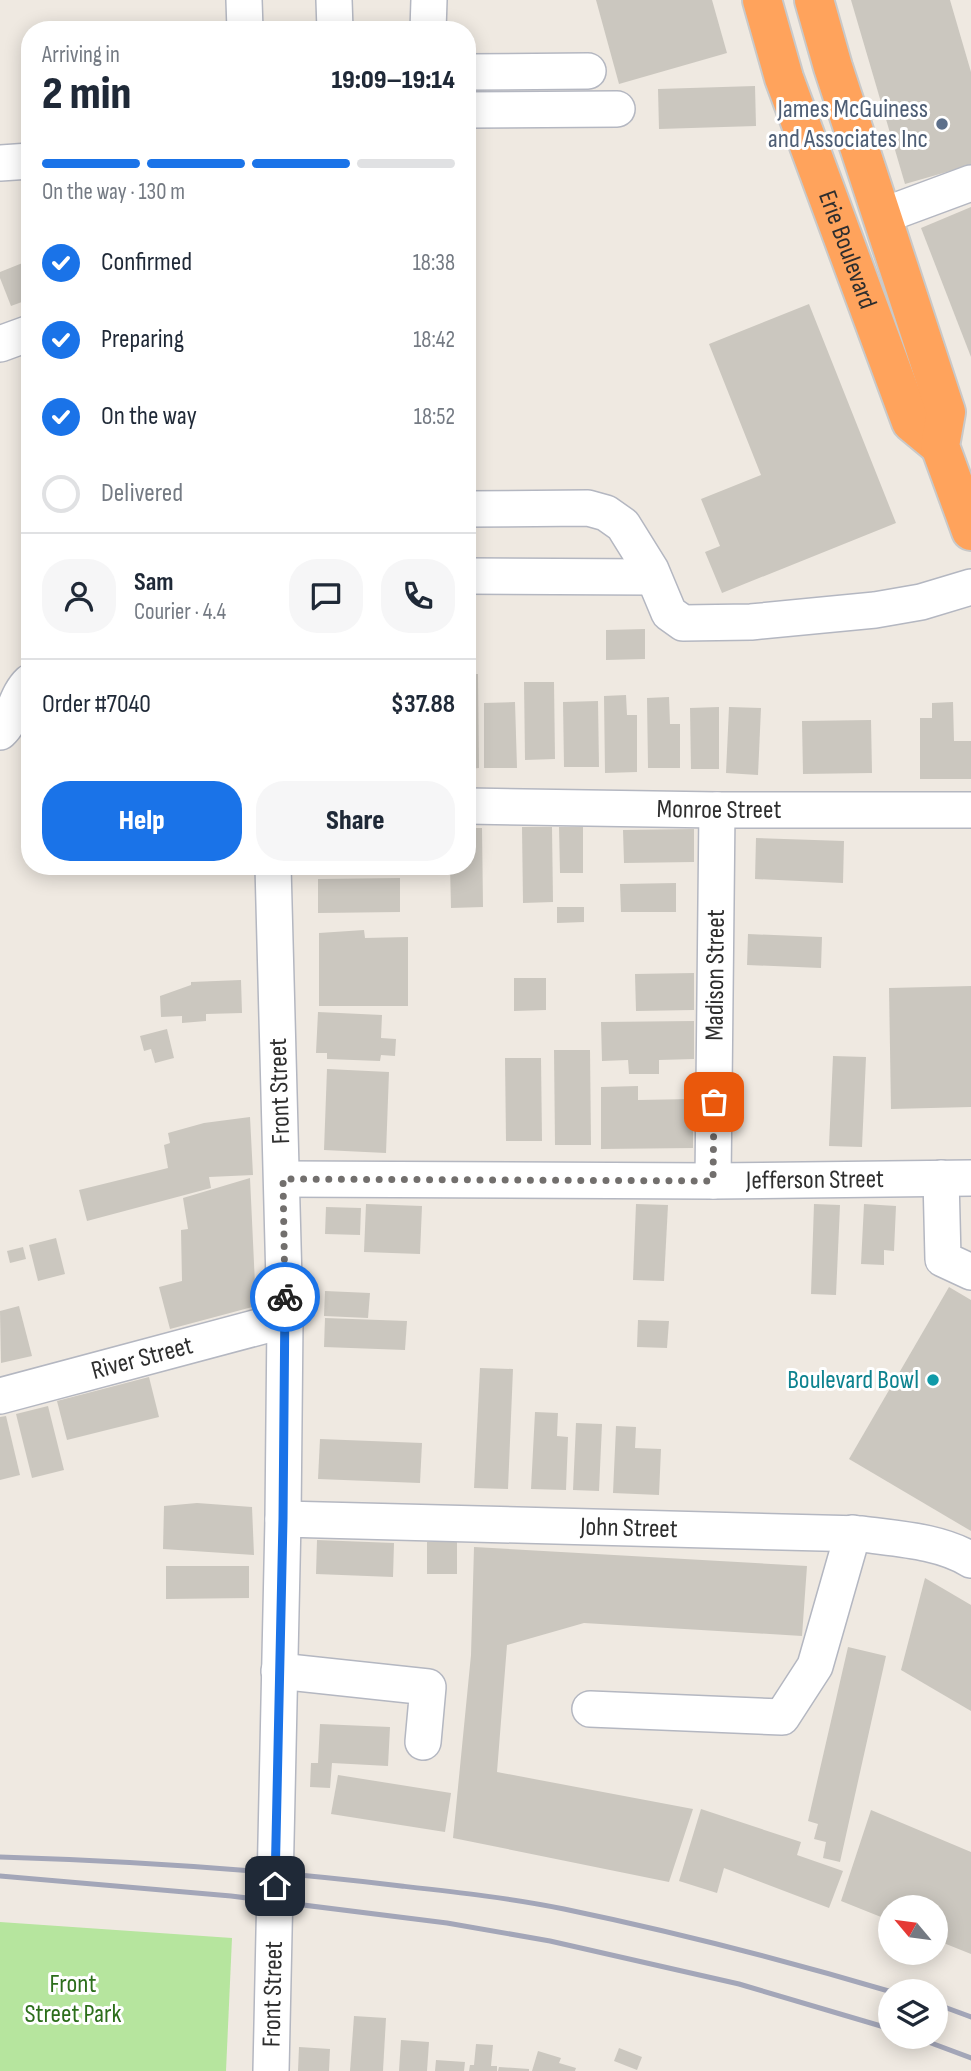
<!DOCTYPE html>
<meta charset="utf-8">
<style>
:root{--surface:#fff;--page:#f6f6f7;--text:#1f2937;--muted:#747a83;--line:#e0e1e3;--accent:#1a73e8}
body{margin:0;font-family:"Sofia Sans Condensed",sans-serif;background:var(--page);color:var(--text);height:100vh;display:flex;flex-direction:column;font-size:26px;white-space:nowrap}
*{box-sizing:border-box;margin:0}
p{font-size:23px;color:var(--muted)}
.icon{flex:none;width:38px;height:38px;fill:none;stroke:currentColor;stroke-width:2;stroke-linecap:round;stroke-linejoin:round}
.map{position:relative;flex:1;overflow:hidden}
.sheet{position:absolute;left:21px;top:21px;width:455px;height:854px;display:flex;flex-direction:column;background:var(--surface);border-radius:28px;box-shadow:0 4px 18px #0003}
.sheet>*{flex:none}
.needle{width:46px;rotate:299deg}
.tools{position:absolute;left:878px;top:1895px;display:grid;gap:14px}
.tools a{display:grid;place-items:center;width:70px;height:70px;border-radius:50%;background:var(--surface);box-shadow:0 4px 18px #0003;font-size:35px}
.pin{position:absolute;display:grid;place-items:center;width:60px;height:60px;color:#fff;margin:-30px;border-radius:14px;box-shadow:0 4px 10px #0006}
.courier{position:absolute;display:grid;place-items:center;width:70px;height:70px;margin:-35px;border:5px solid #1a73e8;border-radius:50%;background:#fff;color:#222;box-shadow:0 2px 9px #0007}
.summary em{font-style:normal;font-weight:800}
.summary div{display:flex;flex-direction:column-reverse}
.summary{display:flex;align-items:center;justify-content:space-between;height:119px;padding:0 21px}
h1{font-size:46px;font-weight:800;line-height:52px}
.bar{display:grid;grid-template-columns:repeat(4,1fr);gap:10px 7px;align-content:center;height:84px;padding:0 21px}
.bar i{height:9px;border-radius:5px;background:var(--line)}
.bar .current{background:var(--accent)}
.bar p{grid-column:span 4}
.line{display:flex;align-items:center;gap:18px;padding:0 21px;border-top:2px solid var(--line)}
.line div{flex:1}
.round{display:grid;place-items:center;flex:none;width:74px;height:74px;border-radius:28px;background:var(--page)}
ol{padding:0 21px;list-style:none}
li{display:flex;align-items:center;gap:21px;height:77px}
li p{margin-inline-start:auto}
li .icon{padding:7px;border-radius:50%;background:var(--accent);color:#fff;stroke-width:4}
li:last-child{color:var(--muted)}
li i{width:38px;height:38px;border:4px solid var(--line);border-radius:50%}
.cta{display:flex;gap:14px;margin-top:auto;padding:14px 21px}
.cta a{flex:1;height:80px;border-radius:28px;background:var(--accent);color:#fff;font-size:28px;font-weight:800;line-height:80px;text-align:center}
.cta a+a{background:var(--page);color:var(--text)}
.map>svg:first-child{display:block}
.green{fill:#b6e59e}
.building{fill:#cbc7bf}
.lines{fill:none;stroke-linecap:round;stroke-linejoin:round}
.minor-casing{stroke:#b4b7c1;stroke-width:38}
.highway-casing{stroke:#c9c9c9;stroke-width:42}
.minor{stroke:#fff;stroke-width:35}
.highway{stroke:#ffa35c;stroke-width:38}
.rail{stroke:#a3a6b8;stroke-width:5}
.done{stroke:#726f6d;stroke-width:7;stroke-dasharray:0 12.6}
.route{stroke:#1a73e8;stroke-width:9}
.service-dot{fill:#5c6f8a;stroke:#fff;stroke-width:2.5}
.culture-dot{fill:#0f9aa8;stroke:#fff;stroke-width:2.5}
.labels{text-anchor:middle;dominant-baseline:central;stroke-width:6;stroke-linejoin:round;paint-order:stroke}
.service-label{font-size:26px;fill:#4e5e75;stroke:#fff;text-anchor:end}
.street-label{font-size:26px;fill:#2e2e2e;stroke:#fff}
.culture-label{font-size:26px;fill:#0d838f;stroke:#fff;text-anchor:end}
.park-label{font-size:26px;fill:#2c6e1b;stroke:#fff}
</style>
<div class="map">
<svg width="971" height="2071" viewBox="0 0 971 2071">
<rect width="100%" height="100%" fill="#efe9e1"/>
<path class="green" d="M0,1922L232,1938L226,2071H0Z"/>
<g class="building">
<path d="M596,0H712L727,53L619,84Z"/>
<path d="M851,0H950L971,72V165L905,184Z"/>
<path d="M755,86L756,126L659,129L658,89Z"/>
<path d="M971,207V357L921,228Z"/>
<path d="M30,260V299L11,306L0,278V272Z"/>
<path d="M809,304L896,523L722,593L705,552L720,546L701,499L761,475L709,344Z"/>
<path d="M645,629V659L606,660V630Z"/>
<path d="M467,674H478L479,768L467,769Z"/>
<path d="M524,682H554L555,759L525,760Z"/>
<path d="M626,695L627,715H637V772L605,773L604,696Z"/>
<path d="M669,697L670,724H680V768H648L647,698Z"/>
<path d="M598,701L599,767H564L563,702Z"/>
<path d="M515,702L517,768H484V703Z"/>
<path d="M953,702L954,741H971V779H920V718H932V703Z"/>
<path d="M719,707V769H691L690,708Z"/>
<path d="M729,707L761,708L758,775L726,773Z"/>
<path d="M871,720L872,773L803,774L802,721Z"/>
<path d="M522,827H552L553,902L523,903Z"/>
<path d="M559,827H583V873H560Z"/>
<path d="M467,828H482L483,907L451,908L450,866H467Z"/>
<path d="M694,829V862L624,863L623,830Z"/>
<path d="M756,838L844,841L843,883L755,879Z"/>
<path d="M400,878V912L318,913V879Z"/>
<path d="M676,883V912H621L620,884Z"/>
<path d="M557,907H584V922L557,923Z"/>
<path d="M364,930L365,938L408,937V1006H319V933Z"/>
<path d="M748,934L822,937L821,968L747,965Z"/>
<path d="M694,973V1010L636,1011L635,974Z"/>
<path d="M514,978H546V1010L514,1011Z"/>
<path d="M241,980L242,1013L206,1014V1021L182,1023V1016L161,1017L160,996L191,985V982Z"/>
<path d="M971,986V1107L891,1109L889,988Z"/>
<path d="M318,1012L382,1015L381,1038L396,1039L395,1056L381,1055L380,1061L327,1059V1053H316Z"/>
<path d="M694,1021V1059L659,1060V1074H629L628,1060L602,1061L601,1022Z"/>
<path d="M167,1029L174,1058L155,1063L151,1049L144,1051L140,1036Z"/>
<path d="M554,1050H590L591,1145H555Z"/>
<path d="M833,1056L866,1057L862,1147L829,1146Z"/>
<path d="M505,1058H541L542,1141H506Z"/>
<path d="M327,1069L389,1072L386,1153L324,1150Z"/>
<path d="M638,1086V1100L693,1099V1148L601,1149V1087Z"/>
<path d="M250,1117L253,1175L209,1177L211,1188L87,1221L79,1190L168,1168L164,1145L170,1143L168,1133L204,1123Z"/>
<path d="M250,1178L256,1306L170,1329L159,1287L182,1281L181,1230L188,1229L183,1198Z"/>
<path d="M366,1204L422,1206L420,1254L364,1252Z"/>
<path d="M636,1204L668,1205L664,1281L633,1280Z"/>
<path d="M814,1204L840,1205L836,1295L811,1294Z"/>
<path d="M864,1204L896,1206L894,1251L884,1250V1265L861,1264Z"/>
<path d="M326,1207L361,1208L360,1235L325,1234Z"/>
<path d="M56,1238L65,1274L38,1281L29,1245Z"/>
<path d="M23,1247L26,1259L10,1263L7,1251Z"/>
<path d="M949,1287L971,1300V1531L849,1459Z"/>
<path d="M325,1291L370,1293L368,1318L324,1316Z"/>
<path d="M19,1306L32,1356L1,1363L0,1311Z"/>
<path d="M325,1318L407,1321L405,1350L324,1347Z"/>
<path d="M638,1320L669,1321L667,1348L637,1347Z"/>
<path d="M480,1368L513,1369L508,1489L474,1488Z"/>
<path d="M149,1377L159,1417L67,1440L57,1401Z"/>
<path d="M48,1406L64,1470L32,1478L16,1414Z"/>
<path d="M535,1412L558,1413L557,1436L568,1437L566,1490L531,1489Z"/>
<path d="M6,1416L20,1475L0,1480V1417Z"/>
<path d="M576,1423L602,1424L599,1491L573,1490Z"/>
<path d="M616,1426L636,1427L635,1448L661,1449L659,1495L613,1493Z"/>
<path d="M320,1439L422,1443L420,1483L318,1479Z"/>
<path d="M197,1503L252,1507L254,1555L163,1549L164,1506Z"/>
<path d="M317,1540L394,1543L393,1577L316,1574Z"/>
<rect x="427" y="1542" width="30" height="32"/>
<path d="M474,1547L807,1566L802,1636L584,1623L507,1645L497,1772L693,1809L669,1882L453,1838L471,1655Z"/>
<path d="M166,1566H249V1598L166,1599Z"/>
<path d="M925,1578L971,1605V1711L901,1670Z"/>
<path d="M848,1647L886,1656L840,1862L823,1858L826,1842L814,1839L818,1824L808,1821Z"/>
<path d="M320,1724L390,1727L388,1766L332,1763L330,1788L310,1787L311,1763H318Z"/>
<path d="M338,1775L451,1793L445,1832L331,1814Z"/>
<path d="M701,1809L801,1842L797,1855L843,1871L829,1908L724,1868L717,1893L679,1881Z"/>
<path d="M871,1810L971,1852V1954L936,1940V1908H891V1921L841,1901Z"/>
<path d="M354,2016L386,2018L383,2071H350Z"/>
<path d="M401,2040L429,2042L427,2071H399Z"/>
<path d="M476,2044L493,2045L491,2066H497V2071H469L470,2065H474Z"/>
<path d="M299,2047L330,2049L329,2071H298Z"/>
<path d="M619,2048L642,2057L637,2070L614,2061Z"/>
<path d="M538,2051L561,2058L559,2063L576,2068L575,2071H532Z"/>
<path d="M436,2060L465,2062L464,2071H435Z"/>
<path d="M499,2067L529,2069V2071H498Z"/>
</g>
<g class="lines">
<g class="minor-casing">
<g id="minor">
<path d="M244,0L245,30"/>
<path d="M334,0L335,30"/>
<path d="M428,30L429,0"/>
<path d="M467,72L588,71"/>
<path d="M467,110L617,109"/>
<path d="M0,163L30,161"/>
<path d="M882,216L971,183"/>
<path d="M0,344L30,333"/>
<path d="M467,509L588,508L606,513L623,525L651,570L669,613L683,623L751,622L875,610L921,602L971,587"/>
<path d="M467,576L653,577"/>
<path d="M0,732C15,718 15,696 30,682"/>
<path id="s1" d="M467,806L717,810H971"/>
<path d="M941,1178L943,1259L971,1272"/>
<path id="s2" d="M283,1179L713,1181L971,1178"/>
<path id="s3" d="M713,1181L717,810"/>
<path id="s4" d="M0,1396L285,1320"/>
<path id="s5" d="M283,1519L862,1534C898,1539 940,1541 971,1560"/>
<path d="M279,1671L428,1687L423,1742"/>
<path d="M590,1709L782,1717L815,1666L853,1533"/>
<path id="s6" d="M271,2071L283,1519L285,1320L273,866"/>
</g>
</g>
<g class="highway-casing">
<g id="highway">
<path id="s7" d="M762,0L784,78L911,422L940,446"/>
<path d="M814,0L833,67L946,412L940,446L971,531"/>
</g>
</g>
<use href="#minor" class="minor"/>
<use href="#highway" class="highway"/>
<g class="rail">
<path d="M0,1857C134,1861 268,1870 401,1886C455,1892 510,1898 564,1909C675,1932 784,1960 892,1992"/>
<path d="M0,1876L231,1896L447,1923L550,1941L739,1984L891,2029"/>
<path d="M936,2004L971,2017"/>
<path d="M915,2037L971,2058"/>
</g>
</g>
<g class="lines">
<path class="done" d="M285,1297L283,1179L713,1181L714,1102"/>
<path class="route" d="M275,1886L283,1519L285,1297"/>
</g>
<circle class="service-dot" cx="942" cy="124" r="7"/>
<circle class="culture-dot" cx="933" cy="1380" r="7"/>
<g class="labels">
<g class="service-label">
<text x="928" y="109">James McGuiness<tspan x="928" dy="30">and Associates Inc</tspan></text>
</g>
<g class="street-label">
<text stroke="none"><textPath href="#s7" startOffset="264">Erie Boulevard</textPath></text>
<text stroke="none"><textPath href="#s1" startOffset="252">Monroe Street</textPath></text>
<text stroke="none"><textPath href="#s3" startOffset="206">Madison Street</textPath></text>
<text transform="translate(280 1091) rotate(-92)">Front Street</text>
<text stroke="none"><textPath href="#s2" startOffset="532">Jefferson Street</textPath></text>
<text stroke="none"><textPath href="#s4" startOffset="147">River Street</textPath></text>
<text stroke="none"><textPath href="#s5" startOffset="346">John Street</textPath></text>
<text stroke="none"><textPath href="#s6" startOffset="77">Front Street</textPath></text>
</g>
<g class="culture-label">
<text x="919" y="1380">Boulevard Bowl</text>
</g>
<g class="park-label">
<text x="73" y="1984">Front<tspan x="73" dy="30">Street Park</tspan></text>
</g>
</g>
</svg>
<div class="tools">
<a><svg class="needle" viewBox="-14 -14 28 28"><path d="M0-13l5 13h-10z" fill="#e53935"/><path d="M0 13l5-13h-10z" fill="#747a83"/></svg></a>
<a><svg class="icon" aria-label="layers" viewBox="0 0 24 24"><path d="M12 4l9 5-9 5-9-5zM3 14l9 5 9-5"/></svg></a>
</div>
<div class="pin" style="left:714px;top:1102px;background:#ea580c"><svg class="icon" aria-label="bag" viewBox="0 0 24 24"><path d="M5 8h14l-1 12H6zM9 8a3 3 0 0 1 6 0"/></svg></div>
<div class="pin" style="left:275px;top:1886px;background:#1f2937"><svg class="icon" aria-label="home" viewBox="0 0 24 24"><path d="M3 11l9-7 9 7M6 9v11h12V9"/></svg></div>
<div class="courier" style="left:285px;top:1297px"><svg class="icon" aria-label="bike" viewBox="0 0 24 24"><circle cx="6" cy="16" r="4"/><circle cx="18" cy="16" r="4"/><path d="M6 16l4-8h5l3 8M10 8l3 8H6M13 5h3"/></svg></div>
<section class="sheet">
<div class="summary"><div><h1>2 min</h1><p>Arriving in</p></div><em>19:09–19:14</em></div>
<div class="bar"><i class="current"></i><i class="current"></i><i class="current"></i><i></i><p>On the way · 130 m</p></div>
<ol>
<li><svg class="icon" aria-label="check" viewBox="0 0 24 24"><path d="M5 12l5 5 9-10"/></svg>Confirmed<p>18:38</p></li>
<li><svg class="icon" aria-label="check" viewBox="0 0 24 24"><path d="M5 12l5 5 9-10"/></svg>Preparing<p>18:42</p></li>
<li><svg class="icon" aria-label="check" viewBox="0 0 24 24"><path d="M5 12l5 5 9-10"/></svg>On the way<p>18:52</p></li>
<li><i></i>Delivered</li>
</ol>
<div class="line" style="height:126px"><a class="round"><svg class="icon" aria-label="person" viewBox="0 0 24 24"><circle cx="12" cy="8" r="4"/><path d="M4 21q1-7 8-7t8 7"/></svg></a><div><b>Sam</b><p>Courier · 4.4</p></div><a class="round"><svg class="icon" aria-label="chat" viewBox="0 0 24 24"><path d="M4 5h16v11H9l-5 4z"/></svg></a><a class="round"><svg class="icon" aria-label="phone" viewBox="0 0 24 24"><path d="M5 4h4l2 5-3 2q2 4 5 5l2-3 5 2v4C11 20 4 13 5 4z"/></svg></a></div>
<div class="line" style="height:91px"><div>Order #7040</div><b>$37.88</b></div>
<div class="cta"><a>Help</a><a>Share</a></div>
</section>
</div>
